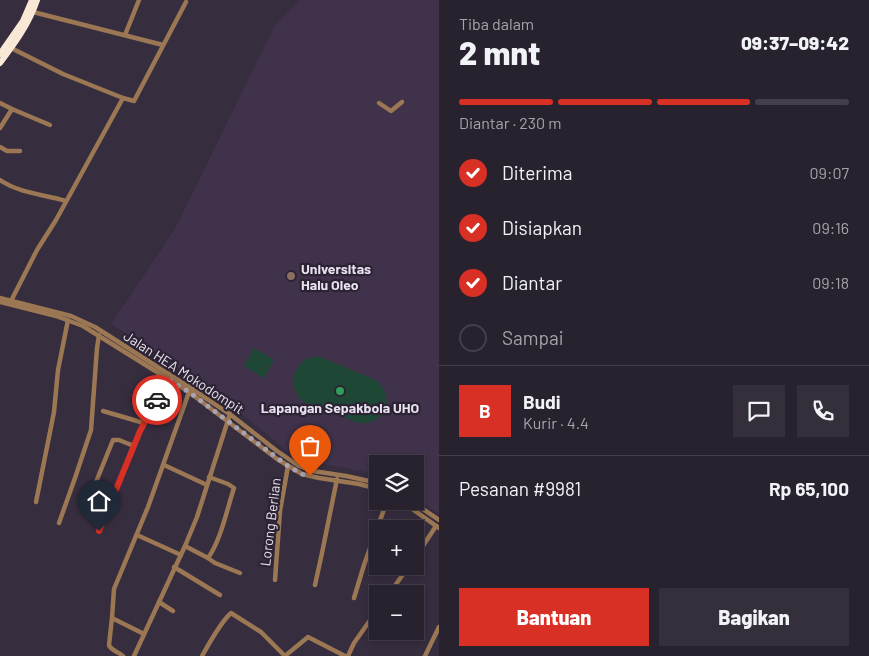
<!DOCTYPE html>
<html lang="id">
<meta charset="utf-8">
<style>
:root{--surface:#28222f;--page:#342f3b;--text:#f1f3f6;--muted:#a5a4aa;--line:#443f4b;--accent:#d93025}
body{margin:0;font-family:Barlow,sans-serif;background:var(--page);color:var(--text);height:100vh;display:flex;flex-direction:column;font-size:19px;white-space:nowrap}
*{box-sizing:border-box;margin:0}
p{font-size:16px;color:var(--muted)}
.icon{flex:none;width:28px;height:28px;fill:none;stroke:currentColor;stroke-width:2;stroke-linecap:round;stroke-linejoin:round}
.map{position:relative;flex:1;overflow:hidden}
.details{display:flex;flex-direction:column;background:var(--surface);width:430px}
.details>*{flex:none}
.controls{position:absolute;left:369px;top:455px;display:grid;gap:10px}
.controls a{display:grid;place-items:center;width:55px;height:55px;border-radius:0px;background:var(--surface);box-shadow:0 2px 8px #0003,0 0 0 1px var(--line);font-size:25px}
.pin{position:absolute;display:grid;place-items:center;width:42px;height:42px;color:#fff;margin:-51px -21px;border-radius:50% 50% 50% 0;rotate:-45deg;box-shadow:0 0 5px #0007}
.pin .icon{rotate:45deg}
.courier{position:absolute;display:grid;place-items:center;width:50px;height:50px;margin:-25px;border:4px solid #d93025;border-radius:50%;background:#fff;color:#222;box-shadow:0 1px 6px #0007}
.summary em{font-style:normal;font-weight:800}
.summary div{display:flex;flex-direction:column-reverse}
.summary{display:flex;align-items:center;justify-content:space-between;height:85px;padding:0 20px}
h1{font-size:32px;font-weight:800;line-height:38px}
.bar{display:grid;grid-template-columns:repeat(4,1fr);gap:8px 5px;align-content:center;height:60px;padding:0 20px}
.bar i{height:6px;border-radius:4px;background:var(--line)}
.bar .selected{background:var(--accent)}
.bar p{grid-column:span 4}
.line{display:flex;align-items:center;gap:12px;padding:0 20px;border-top:1px solid var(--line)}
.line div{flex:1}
.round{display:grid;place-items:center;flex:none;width:52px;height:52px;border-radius:0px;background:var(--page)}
ol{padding:0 20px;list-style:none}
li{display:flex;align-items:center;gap:15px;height:55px}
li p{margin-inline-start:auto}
li .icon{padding:5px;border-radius:50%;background:var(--accent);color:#fff;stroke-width:4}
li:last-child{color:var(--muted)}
li i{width:28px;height:28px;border:2px solid var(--line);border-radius:50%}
.primary-button{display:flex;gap:10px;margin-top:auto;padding:10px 20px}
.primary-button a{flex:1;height:58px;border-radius:0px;background:var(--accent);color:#fff;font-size:20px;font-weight:800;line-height:58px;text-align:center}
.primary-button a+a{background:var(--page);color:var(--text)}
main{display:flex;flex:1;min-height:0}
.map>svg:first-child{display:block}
.built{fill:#3f324a}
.green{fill:#1e4835}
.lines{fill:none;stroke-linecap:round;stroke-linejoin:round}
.minor{stroke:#9b7753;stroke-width:4.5}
.highway{stroke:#fae8d7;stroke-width:6}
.done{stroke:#aaa3b1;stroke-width:5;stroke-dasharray:0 9}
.route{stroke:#d93025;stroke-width:6}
.education-dot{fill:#8d6e63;stroke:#2c2334;stroke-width:2}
.leisure-dot{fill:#2e9e5b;stroke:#2c2334;stroke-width:2}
.labels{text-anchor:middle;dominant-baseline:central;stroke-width:4.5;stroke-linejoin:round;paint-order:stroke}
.poi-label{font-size:14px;font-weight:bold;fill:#e8e2ee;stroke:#2c2334;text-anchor:start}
.street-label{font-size:14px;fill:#e8e2ee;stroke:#2c2334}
</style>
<main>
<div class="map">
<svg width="439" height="656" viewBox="0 0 439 656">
<rect width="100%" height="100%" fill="#362d3f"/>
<path class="built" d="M300,0H439V514L415,498V464H378L377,476L366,472L297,459L206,385L111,324L175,229L275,25Z"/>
<g class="green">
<path d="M254,348L274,360L264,378L244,366Z"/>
<path d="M314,357H321C333,362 346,367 358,373C364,375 371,377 376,381C388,390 390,403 381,415C374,423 366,424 356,422L302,401C289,384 291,374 305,359Z"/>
</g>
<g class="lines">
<g class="minor">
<path d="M33,12L163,45"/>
<path d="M125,35L139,0"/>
<path d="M11,48L63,74L123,98L134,101L186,2"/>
<path d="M0,103L12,109L0,128"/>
<path d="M379,103L391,111L402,102"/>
<path d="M12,109L50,125"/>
<path d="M0,147L7,151H20"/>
<path d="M0,180C21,194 43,194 66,201"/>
<path d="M0,298L71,316L95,327L192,389L231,415L277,451L299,466L313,471L346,476L378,483"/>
<path d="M11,301L37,250L56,220L123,98"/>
<path d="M0,302L56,316L83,326L189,392L277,459L302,474L319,478L359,484L378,489"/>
<path d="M103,411L144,423"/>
<path d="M164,465L207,485"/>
<path d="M401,501L439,528"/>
<path d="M411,501L439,520"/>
<path d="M36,502L54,412L58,370L68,320"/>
<path d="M104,521L88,515L85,512L98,477L113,440H119L134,446"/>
<path d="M59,523L75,478L91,430L97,348L99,335"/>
<path d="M99,531L140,431L168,379"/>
<path d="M137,535L181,555"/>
<path d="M185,546L208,558C221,540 227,509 234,488L228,484L209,477"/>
<path d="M208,558L215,563L240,573"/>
<path d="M415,558L436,526"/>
<path d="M174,567L220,595"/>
<path d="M275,580L280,511L288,466"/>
<path d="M315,585L322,553L337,479"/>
<path d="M389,594L409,566"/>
<path d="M354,598L364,565L387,501"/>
<path d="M159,602L173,611"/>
<path d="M112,618L144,634"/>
<path d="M123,656C119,652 110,650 109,645L112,618L114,589L148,507L189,392"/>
<path d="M134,656L185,546L197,517L230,414"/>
<path d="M202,656C210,642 220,623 231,613L261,632L285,656"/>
<path d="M285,656L308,637L345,656"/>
<path d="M348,656L354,643L378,609"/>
<path d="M425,656L439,627"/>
</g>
<g class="highway">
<path d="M0,54L23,21L32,0"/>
<path d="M0,63C15,43 29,24 37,0"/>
</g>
</g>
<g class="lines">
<path class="done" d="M157,400L168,379L189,392L288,466L302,474L310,476"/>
<path class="route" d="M99,531L140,431L157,400"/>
</g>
<circle class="education-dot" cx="291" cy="276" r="5"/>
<circle class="leisure-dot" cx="340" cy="391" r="5"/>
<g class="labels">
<g class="poi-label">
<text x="301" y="268">Universitas<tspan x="301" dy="16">Halu Oleo</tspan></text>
<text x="340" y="407" text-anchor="middle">Lapangan Sepakbola UHO</text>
</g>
<g class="street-label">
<text transform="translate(184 372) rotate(33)">Jalan HEA Mokodompit</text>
<text transform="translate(270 522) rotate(-83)">Lorong Berlian</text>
</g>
</g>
</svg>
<div class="controls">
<a><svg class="icon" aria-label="layers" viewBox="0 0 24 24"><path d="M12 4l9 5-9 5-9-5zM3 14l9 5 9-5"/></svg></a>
<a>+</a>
<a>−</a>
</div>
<div class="pin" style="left:310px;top:476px;background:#ea580c"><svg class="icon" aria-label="bag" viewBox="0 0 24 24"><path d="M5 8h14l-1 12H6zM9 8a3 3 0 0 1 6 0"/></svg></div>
<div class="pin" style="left:99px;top:531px;background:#1f2937"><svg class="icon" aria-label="home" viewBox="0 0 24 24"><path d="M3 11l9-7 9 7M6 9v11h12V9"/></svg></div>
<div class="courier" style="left:157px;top:400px"><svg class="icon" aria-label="car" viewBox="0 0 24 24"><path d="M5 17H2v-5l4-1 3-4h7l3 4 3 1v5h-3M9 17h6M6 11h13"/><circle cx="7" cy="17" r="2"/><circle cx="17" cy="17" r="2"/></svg></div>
</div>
<section class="details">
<div class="summary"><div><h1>2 mnt</h1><p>Tiba dalam</p></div><em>09:37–09:42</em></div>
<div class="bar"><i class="selected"></i><i class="selected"></i><i class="selected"></i><i></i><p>Diantar · 230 m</p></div>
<ol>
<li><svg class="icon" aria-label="check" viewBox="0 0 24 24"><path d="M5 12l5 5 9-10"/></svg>Diterima<p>09:07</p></li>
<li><svg class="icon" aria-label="check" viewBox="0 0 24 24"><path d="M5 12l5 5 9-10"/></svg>Disiapkan<p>09:16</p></li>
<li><svg class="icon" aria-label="check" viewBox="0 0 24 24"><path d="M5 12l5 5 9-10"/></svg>Diantar<p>09:18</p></li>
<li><i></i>Sampai</li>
</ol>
<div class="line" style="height:90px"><b class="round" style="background:var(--accent);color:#fff">B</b><div><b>Budi</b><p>Kurir · 4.4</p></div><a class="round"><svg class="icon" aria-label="chat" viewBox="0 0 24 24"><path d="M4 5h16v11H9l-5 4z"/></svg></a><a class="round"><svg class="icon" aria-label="phone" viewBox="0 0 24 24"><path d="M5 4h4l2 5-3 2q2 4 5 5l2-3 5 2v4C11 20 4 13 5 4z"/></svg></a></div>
<div class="line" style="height:65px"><div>Pesanan #9981</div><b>Rp 65,100</b></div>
<div class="primary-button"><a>Bantuan</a><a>Bagikan</a></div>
</section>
</main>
